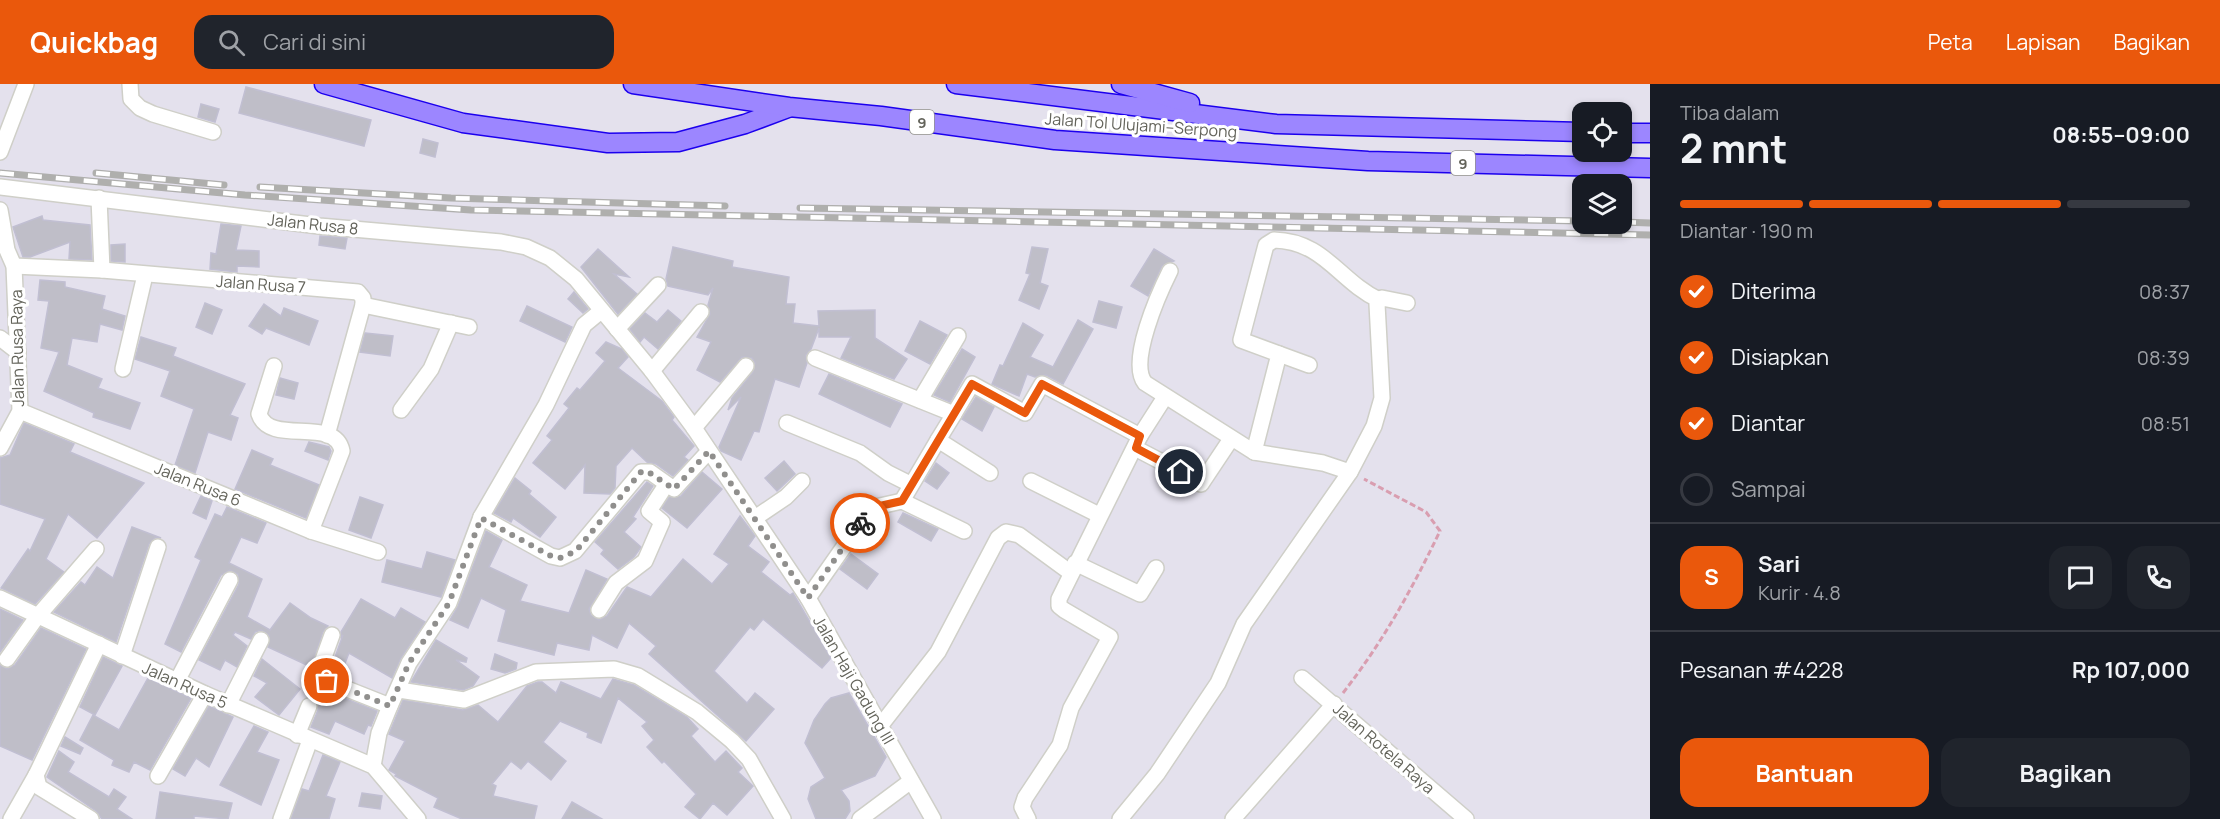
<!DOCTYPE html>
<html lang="id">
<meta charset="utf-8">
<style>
:root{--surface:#171b24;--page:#20242c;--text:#f1f3f6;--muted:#9ea1a6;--line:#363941;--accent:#ea580c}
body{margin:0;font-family:Manrope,sans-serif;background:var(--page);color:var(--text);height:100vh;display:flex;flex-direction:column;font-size:22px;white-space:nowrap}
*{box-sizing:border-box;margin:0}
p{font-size:20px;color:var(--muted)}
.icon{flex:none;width:33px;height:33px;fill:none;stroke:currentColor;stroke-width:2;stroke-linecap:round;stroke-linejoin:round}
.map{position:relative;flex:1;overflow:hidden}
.details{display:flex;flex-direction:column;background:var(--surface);width:570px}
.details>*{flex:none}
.fabs{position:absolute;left:1572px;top:18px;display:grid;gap:12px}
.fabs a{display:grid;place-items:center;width:60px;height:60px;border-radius:12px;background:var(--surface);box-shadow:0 3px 9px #0003;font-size:30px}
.pin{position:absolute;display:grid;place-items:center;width:51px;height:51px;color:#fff;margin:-26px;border:3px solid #fff;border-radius:50%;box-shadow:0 2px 6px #0007}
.courier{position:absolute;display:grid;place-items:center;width:60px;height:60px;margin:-30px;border:4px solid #ea580c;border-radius:50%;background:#fff;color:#222;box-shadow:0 2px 8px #0007}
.headline em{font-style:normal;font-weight:700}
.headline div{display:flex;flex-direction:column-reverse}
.headline{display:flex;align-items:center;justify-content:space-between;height:102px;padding:0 30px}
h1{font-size:39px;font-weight:700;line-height:45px}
.bar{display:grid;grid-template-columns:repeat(4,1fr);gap:9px 6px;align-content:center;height:72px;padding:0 30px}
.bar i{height:8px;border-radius:4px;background:var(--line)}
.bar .selected{background:var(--accent)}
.bar p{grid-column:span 4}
.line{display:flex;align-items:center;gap:15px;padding:0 30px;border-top:2px solid var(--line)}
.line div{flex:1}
.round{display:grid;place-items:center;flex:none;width:63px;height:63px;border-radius:18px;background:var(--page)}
ol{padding:0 30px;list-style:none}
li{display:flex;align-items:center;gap:18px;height:66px}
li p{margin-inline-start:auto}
li .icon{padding:6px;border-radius:50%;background:var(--accent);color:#fff;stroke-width:4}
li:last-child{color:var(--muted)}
li i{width:33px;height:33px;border:3px solid var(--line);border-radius:50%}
.cta{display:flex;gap:12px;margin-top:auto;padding:12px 30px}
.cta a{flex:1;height:69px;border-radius:18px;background:var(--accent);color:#fff;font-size:24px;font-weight:700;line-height:69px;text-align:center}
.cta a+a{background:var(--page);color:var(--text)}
header{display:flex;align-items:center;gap:36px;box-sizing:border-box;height:84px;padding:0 30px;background:var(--accent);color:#fff}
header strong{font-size:28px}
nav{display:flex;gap:33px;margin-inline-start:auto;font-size:21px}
.search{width:420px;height:54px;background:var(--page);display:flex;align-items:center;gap:15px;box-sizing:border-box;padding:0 21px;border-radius:18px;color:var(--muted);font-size:22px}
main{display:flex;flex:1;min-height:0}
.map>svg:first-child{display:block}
.building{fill:#bfbec8;stroke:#c1bfd2;stroke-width:1.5}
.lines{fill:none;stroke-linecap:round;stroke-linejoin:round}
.minor-casing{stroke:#cfcfc8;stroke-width:18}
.highway-casing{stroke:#1c00ee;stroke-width:21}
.path{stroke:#d99eb0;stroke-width:3;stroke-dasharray:6 3;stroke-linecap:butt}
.minor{stroke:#fff;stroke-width:15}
.highway{stroke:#9c86ff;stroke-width:18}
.rail-casing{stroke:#afafad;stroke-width:7}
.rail{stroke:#fff;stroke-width:4.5;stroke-dasharray:14;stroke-linecap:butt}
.done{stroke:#908f8d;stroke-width:6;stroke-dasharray:0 10.8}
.route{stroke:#ea580c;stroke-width:8}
.labels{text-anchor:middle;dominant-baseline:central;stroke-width:6;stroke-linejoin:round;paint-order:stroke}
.shield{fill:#fff;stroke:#92928c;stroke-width:1.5}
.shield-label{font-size:15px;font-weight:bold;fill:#63635a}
.street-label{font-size:16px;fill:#63635a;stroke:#fff}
</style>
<header>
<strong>Quickbag</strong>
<div class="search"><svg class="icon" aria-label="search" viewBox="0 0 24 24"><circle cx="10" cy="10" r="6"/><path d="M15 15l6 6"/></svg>Cari di sini</div>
<nav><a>Peta</a><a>Lapisan</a><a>Bagikan</a></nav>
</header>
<main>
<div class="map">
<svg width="1650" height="735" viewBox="0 0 1650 735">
<rect width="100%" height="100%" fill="#e4e1ed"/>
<g class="building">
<path d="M246,3L371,36L364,62L239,29Z"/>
<path d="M201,20L219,25L215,38L198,33Z"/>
<path d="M423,55L438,59L435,73L420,69Z"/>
<path d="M42,132L43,136L90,141L92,176L69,175L70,158L30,173H23L13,143Z"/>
<path d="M221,140L241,142L236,166L259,167V183L237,182V188L210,185L211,169L216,170Z"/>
<path d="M320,152L347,154L345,165L319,161Z"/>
<path d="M125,160V178L111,177V161Z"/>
<path d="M673,163L733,177L732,183L789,193L786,220H795L793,239L819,242L818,227L875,226V254L907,275L894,295L841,274L851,253H819V244L811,265L806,271L807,279L799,303L775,295L759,348L754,347L741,376L721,367L719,363L741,313L728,326L732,314L753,288L755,279L752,274L742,273L720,298L697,286L711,258L697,253L710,230L708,221L713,204L708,211L668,202L666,195Z"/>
<path d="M1032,163L1048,165L1040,199L1048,202L1039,225L1019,216L1030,190L1026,189Z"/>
<path d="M598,165L629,193L614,190L637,210L618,230L581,183Z"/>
<path d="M1154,165L1174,177L1162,182L1148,212L1131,202Z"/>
<path d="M40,196L65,198V203L105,212L102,225L125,232L122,246L100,240L97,258L72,254L67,281L102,295L98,304L140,319L130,345L93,333L94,329L44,307L59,268L41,264L49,217L38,216Z"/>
<path d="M574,208L588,225L583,229L568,215Z"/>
<path d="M1099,217L1122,223L1116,244L1093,238Z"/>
<path d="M205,219L222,226L212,250L196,243Z"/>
<path d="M264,220L281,232L284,224L318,237L309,261L266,244L262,250L249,242Z"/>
<path d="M527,222L572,243L565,258L520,237Z"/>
<path d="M668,226L681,237L658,265L644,253L640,258L630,245L645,229L657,238Z"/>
<path d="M1078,236L1093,245L1063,300L1046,291L1035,293L1027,290L1019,312L992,300L1000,281L1003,282L1023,239L1043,251L1030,273L1053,283Z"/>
<path d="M920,237L947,251L930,280L905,267Z"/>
<path d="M365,249L393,252L390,272L360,268Z"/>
<path d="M141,253L176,264L173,272L245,300L230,331L238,334L231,356L208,348L195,389L175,381L194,325L161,312L170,287L135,275Z"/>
<path d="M606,258L622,265L628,273L618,284L662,317L674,333L672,336L694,362L684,373L688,376L673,392L656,380L647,378L632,364L616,382L615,404L610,410L584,409L585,381L565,405L533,379L552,356L547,352L569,324L564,320L577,304L580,306L605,277L596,269Z"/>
<path d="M962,265L975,273L950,318L934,311Z"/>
<path d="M829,290L902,320L890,343L819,310Z"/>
<path d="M280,294L298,299L294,315L276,311Z"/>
<path d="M976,313L994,323L982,347L962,335Z"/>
<path d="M24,339L74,360L70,368L144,399L97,454L68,430L46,475L64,488L35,520L1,504L28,465L30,467L45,435L0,420V374L10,371Z"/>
<path d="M309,358L329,363L331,367L328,376L305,367Z"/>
<path d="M252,366L273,375L270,381L319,401L306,434L235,405Z"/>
<path d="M784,377L795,390L777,407L765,394Z"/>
<path d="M936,379L949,389L937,405L925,397Z"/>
<path d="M702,388L722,405L687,444L662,424L669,413L681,412Z"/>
<path d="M515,394L531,407L529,410L556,433L540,453L513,434L511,438L494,429Z"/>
<path d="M647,398L653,402L633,433L636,435L624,448L641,463L634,473L618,485L601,470L604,466L595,458Z"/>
<path d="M201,412L212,417L206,435L193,429Z"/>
<path d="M360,413L383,421L371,454L349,446Z"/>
<path d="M227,423L266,439L257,459L241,453L229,479L262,495L247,533L270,546L290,519L311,534L328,542L323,548L311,583L268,563L269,551L261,546L255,548L251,555L235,548L233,551L247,562L237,583L225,576L220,586L199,576L239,500L238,490L230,486L221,491L181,568L165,560L201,476L195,473L215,430L222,433Z"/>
<path d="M903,429L938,445L931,457L898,438Z"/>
<path d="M740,432L755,452L748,462L769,478L761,488L790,511L793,509L831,574L822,584L763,535L754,546L750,543L714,587L747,619L755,609L774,625L746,657L649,570L656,562L629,539L617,564L592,551L589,566L557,559L554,571L498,557L506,526L481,514L468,544L450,536L458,522L486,447L502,456L489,483L527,501L520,517L569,529L586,486L607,495L589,525L591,531L599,536L607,532L627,503L651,513L683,475L712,500L729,480L714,470Z"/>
<path d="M132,443L161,454H155L149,460L116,558L54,528L81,498L85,501L97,483L113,494Z"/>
<path d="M427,468L455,476L441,513L382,498L387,476L422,485Z"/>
<path d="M851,470L878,490L867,505L840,485Z"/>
<path d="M361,515L395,534L401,524L425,538L401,574L392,594L349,569L340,592L330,587L343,551L341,553V548Z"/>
<path d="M0,525L23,536L0,568Z"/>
<path d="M41,544L86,565L32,676L0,662V581L7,585L15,581Z"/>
<path d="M436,556L467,574L466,578L456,576L479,593L473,602L463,606L411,598Z"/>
<path d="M495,570L517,579L516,585L505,589L491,585Z"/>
<path d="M103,573L122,582L95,631L80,623Z"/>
<path d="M262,575L300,605L279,631L255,613L267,599L254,592Z"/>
<path d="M148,594L191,614L150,686L134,678L129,688L112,681L114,676L80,656L93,631L119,646Z"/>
<path d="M613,595L634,601L687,633L698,645L691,652L715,678L726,667L742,684L738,688L753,702L727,731L713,719L700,735L685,723L696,710L664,677L662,679L647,663L654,656L642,642L647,638L618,614L601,659L587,653L588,649L560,637L543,658L566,677L551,696L528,677L521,685L511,677L492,700L496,702L493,712L537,722L534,735H462L434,723L438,714L395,692L396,690L389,686L405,657L389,650L403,616L463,626L478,621L498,638L527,602L538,598H542L556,609L561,598L601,615Z"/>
<path d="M321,605L377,627L371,642L368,641L364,650L335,637L329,650L311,643L318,626L316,616Z"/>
<path d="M849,609L886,673L875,692L841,706L849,717L850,727L845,735H816L808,715L811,703L825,694L805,659L814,636L825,620L831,614Z"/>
<path d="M209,622L233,633L209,683L196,674L185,692L173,685Z"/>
<path d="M254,642L268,648L257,668L279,676L261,721L220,701Z"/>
<path d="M65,653L83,664L80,670L61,662Z"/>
<path d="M59,667L74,678L68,688L109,713L114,705L126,713L117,725L132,735H102L96,727L47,693Z"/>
<path d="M323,671L340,678L326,712L335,715L329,735H291L302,705L309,707Z"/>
<path d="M160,708L232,719L228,735L194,732V735H156Z"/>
<path d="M362,709L382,712L380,725L359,722Z"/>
<path d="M572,718L602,735H562Z"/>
</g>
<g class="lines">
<g class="minor-casing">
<g id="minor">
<path d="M130,0L131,15L140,24L153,30L213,48"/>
<path d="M0,68L26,0"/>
<path d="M0,103L319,142L501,158L526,163L550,174L576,195L652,287L694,344L808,514L933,735"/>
<path d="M99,114L102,186"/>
<path d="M0,126L7,166L14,182L20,327L0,364"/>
<path d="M14,182L102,186L358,208L363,214V221L327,351"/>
<path d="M1170,187C1159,209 1128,278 1145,299L1254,368L1323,379L1350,388"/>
<path d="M363,221L469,243"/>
<path d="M617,245L658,201"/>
<path d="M0,254L18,268"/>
<path d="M1279,270L1309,281"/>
<path d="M815,274L954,330L972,300L1025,329L1042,300L1140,352"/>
<path d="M274,282L259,330C270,363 335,331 342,367L311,447"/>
<path d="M123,285L145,191"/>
<path d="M652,287L701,228"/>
<path d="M920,316L958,252"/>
<path d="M401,326L431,285L451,239"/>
<path d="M20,327L311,447L378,468"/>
<path d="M787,339L860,369L888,389L910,400"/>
<path d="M694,344L746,282"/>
<path d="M938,356L954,330"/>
<path d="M1135,364L1181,388"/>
<path d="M1254,368L1279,270L1241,256L1266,161L1274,156C1324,157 1339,197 1379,216"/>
<path d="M1031,397L1099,431"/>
<path d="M1201,400L1231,355"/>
<path d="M902,417L964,447"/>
<path d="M481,433L551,472L560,474L575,467L641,388H650L674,405L709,367"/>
<path d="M755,434L786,413L802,397"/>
<path d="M1075,479L1140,510L1156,484"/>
<path d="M0,514L205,610L373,682L418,735"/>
<path d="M808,514L871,424L902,417L938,356L990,389"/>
<path d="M599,526L616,499L645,477L662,438L649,427L666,401"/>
<path d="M332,551L320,584L321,592L327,597L390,622"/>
<path d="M122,572L158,463"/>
<path d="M7,575L37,533L96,465"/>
<path d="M1302,594L1466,735"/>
<path d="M177,597L230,496"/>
<path d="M399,606L464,616L536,588L614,585L638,592L697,628L732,657L749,675L783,735"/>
<path d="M228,621L261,556"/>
<path d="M881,641L938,568L998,454L1006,448L1019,451L1071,489"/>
<path d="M297,651L309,622"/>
<path d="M373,682L379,649L390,622L409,579L449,519L481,433L546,321L584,241L601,227"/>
<path d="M158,692L205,610"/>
<path d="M11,735L36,691"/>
<path d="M91,735L39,703L36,691L99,560"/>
<path d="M281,735L310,656"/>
<path d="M860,735L911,697"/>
<path d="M1028,735L1022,723L1025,714L1060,661L1071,624L1110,553L1064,526L1059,522V515L1140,352L1165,313"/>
<path d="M1120,735L1157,690L1218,599L1244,540L1350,388L1374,342L1382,314L1377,220L1382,214L1407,219"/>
<path d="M1233,735L1334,620"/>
</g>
</g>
<g class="highway-casing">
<g id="highway">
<path d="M324,0L463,39L608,59L678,58L745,40L788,24"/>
<path d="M633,0L789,23L881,32L1055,56L1368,77L1650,84"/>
<path d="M956,0L1276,40L1582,48"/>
<path d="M1121,0L1190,19"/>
<path d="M1622,49H1650"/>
</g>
</g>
<path class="path" d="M1343,609C1384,556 1411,507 1440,447L1426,428L1364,395"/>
<use href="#minor" class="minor"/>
<use href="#highway" class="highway"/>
<g class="rail-casing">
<g id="rail">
<path d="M0,89L245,111L471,126L1650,151"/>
<path d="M96,89L224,101"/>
<path d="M260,103L451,114L725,122"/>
<path d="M800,124L1582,137"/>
<path d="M1622,138L1650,139"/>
</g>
</g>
<use href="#rail" class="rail"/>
</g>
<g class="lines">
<path class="done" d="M327,597L390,622L409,579L449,519L481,434L551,472L560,474L576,467L641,388L647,387L674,405L709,367L808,514L860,439"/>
<path class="route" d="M860,439L871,424L902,417L972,300L1025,329L1042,300L1140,352L1136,364L1181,388"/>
</g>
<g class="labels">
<g class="shield">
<rect x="910" y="26" width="24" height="24" rx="4.5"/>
<rect x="1451" y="67" width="24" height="24" rx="4.5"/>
</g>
<g class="shield-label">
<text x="922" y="38">9</text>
<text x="1463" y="79">9</text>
</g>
<g class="street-label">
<text transform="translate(1141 41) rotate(4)">Jalan Tol Ulujami–Serpong</text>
<text transform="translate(313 140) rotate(6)">Jalan Rusa 8</text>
<text transform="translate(261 200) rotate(4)">Jalan Rusa 7</text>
<text transform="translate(17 264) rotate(-91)">Jalan Rusa Raya</text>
<text transform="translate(198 400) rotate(22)">Jalan Rusa 6</text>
<text transform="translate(854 596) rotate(60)">Jalan Haji Gadung III</text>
<text transform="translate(185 601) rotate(24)">Jalan Rusa 5</text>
<text transform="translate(1384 664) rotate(41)">Jalan Rotela Raya</text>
</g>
</g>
</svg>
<div class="fabs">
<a><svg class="icon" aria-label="locate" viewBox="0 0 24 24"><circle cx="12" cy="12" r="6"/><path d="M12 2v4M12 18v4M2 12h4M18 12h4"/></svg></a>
<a><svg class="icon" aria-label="layers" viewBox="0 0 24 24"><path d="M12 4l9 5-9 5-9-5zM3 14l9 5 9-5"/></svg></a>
</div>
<div class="pin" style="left:327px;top:597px;background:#ea580c"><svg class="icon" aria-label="bag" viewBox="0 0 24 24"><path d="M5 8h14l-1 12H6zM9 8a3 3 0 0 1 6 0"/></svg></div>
<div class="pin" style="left:1181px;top:388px;background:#1f2937"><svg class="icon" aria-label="home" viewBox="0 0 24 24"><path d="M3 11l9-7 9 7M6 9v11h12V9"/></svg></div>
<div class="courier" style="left:860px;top:439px"><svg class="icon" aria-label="bike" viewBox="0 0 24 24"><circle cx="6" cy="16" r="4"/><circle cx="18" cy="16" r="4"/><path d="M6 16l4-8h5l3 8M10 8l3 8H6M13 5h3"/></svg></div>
</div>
<section class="details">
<div class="headline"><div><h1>2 mnt</h1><p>Tiba dalam</p></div><em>08:55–09:00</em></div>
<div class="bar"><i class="selected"></i><i class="selected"></i><i class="selected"></i><i></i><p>Diantar · 190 m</p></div>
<ol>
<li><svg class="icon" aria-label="check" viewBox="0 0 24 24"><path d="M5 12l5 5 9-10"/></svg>Diterima<p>08:37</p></li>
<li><svg class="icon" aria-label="check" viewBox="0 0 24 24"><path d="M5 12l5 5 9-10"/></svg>Disiapkan<p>08:39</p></li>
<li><svg class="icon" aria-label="check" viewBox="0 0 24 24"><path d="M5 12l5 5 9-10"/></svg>Diantar<p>08:51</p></li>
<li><i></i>Sampai</li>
</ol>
<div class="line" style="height:108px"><b class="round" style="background:var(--accent);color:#fff">S</b><div><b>Sari</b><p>Kurir · 4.8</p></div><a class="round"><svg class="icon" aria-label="chat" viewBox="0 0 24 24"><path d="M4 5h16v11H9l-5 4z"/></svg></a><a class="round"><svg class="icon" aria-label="phone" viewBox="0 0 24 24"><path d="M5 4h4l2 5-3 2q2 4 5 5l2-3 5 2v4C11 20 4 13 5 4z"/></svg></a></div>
<div class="line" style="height:78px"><div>Pesanan #4228</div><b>Rp 107,000</b></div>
<div class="cta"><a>Bantuan</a><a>Bagikan</a></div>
</section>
</main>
